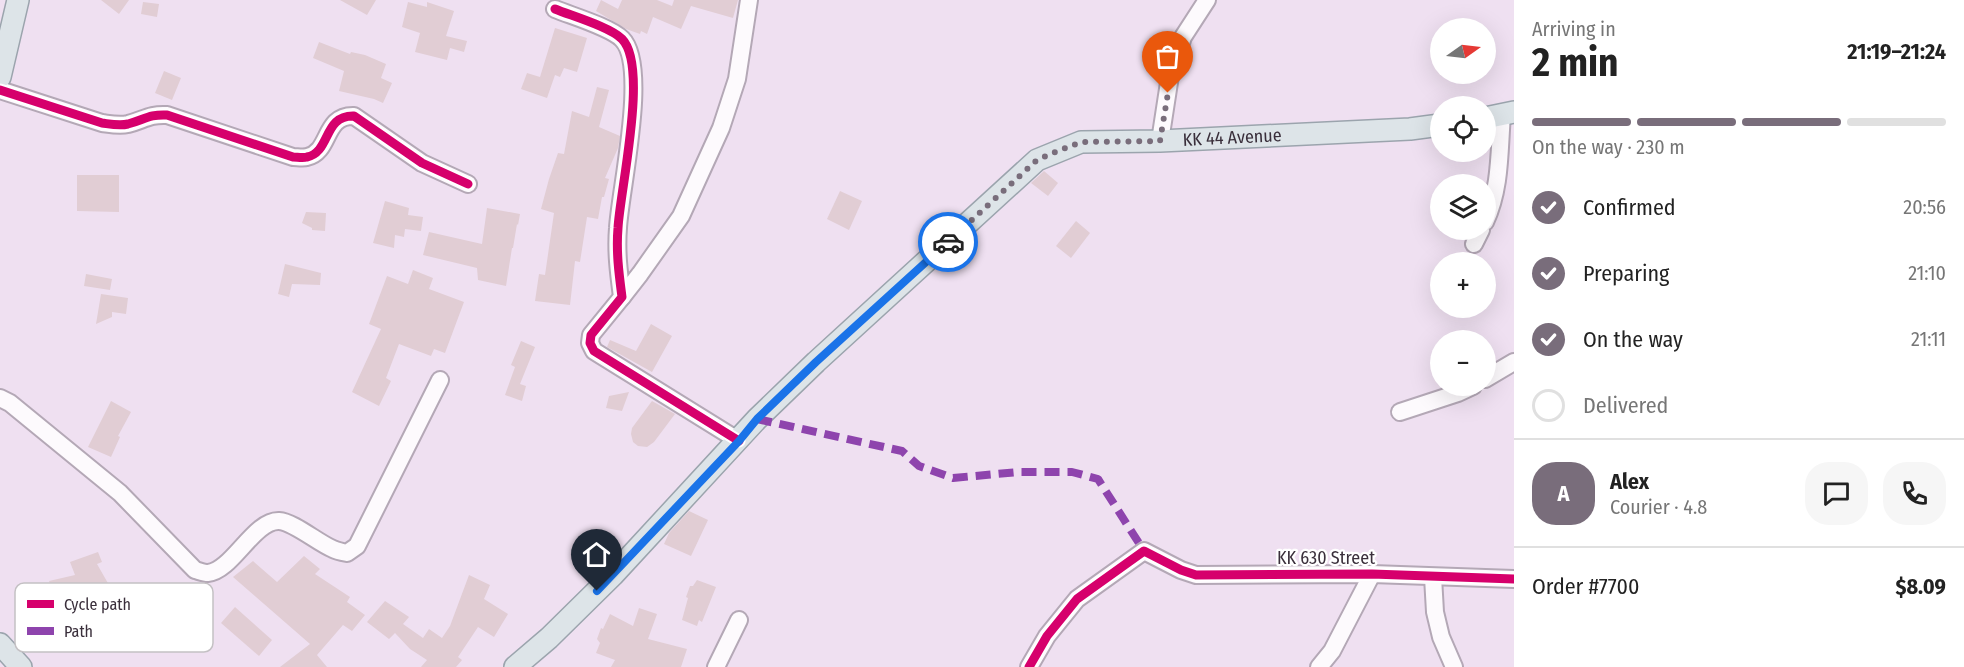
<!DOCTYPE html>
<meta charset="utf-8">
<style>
:root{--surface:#fff;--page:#f6f6f6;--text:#222;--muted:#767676;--line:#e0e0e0;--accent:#796d7b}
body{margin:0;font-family:"Fira Sans Condensed",sans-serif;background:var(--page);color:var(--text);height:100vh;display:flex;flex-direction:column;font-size:22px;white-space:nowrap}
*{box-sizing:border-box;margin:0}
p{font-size:20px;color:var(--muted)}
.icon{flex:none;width:33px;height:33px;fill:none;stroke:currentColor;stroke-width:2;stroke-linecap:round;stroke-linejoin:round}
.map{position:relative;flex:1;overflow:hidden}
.drawer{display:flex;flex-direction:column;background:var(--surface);width:450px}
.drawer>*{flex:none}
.needle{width:39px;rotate:76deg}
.tools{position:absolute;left:1430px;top:18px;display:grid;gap:12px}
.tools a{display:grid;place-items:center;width:66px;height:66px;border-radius:50%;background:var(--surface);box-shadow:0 6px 24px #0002;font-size:30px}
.pin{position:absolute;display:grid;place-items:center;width:51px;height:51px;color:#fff;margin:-62px -26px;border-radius:50% 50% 50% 0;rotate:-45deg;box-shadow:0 0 6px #0007}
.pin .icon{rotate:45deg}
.courier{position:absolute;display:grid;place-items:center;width:60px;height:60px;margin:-30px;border:4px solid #1a73e8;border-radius:50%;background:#fff;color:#222;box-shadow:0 2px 8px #0007}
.overview em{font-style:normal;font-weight:700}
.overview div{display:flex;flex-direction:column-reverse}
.overview{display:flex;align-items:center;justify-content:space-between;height:102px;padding:0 18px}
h1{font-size:39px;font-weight:700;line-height:45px}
.bar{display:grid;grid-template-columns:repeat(4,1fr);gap:9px 6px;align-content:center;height:72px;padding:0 18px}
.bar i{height:8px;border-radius:4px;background:var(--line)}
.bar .on{background:var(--accent)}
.bar p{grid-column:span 4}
.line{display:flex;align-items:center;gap:15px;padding:0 18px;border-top:2px solid var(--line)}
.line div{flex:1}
.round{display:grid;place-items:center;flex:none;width:63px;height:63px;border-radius:24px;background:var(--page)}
ol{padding:0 18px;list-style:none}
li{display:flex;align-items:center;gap:18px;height:66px}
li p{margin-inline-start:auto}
li .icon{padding:6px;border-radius:50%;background:var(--accent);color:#fff;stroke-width:4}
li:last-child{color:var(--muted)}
li i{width:33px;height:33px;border:3px solid var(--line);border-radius:50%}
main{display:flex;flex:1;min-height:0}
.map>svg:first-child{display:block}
.building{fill:#e1cdd4}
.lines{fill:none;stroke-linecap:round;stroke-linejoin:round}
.minor-casing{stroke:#b4a8b6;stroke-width:20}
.major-casing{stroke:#9ba4ad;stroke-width:24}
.minor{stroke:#fdfafd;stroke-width:16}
.major{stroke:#dde4e8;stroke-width:21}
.quiet{stroke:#8e44ad;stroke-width:8;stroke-dasharray:15 8;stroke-linecap:butt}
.cycleway-casing{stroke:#fff;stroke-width:13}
.cycleway{stroke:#d6006c;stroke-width:9}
.done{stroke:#796d7b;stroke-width:6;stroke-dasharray:0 10.8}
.route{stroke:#1a73e8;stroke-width:8}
.labels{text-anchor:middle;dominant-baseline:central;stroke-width:4.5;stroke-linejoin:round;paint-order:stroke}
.street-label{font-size:18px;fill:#3a2f3b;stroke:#fff}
.key{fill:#fff;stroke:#c4c1c4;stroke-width:1.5}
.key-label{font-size:16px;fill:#3a2f3b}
</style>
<main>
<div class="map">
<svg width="1514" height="667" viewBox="0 0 1514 667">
<rect width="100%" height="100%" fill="#efe0f1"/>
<g class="building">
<path d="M101,0H129L119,14Z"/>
<path d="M340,0H376L367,15Z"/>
<path d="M601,0L618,9L622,0H657L672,6L674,0H738L733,18L691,6L681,29L653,17L647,34L641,31L640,34L626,29L596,11Z"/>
<path d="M143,2L159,4L157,17L141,14Z"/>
<path d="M408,2L427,7V2L454,11L446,36L467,41L464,52L450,48L447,60L415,52L420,33L402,27Z"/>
<path d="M555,28L587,38L577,72L564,68L560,77L555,75L547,98L521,89L527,73L540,77Z"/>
<path d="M319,42L350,54L351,52L365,55L386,64L381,78L392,83L383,103L374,99L339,91L344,71L313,58Z"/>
<path d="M164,71L181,78L172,100L155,93Z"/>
<path d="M597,87L609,90L599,127L620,136L618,148L605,178L609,179L604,197H602L598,219L587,217L580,262L575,261L570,305L535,301L539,274L545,275L554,213L541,209L549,179L558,153L564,154L572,111L589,117Z"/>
<path d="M1044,171L1058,183L1048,196L1031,183Z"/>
<path d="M77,175H119V212L77,211Z"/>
<path d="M840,191L862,201L849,230L827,219Z"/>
<path d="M385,201L409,208L408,215L423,217L421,231L405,229L404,237L395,235L394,248L373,243Z"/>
<path d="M487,208L520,214L518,225L517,224L513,248H512L506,286L478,280L477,268L423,255L429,232L482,244Z"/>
<path d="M306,212L326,213L325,231L312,230V228L302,223Z"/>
<path d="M1076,221L1090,233L1071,258L1056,246Z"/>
<path d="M285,264L321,273L320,285L292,284L289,297L278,294Z"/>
<path d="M413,270L433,278L429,289L464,302L445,353L434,349L431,356L399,344L386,378L391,381L379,406L352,392L381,329L369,324L387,276L408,284Z"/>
<path d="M86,274L112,279L110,290L84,286Z"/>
<path d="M101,294L128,298L126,314L112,312V317L96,324Z"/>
<path d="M651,324L672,336L652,372L607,347L610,340L636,351Z"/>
<path d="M521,341L535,347L520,384L526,386L522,401L505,395L515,367L511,365Z"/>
<path d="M629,392L622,411L606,408L609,396Z"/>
<path d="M111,401L131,412L118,436L120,437L111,457L88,447Z"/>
<path d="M652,401L675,414L654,442L647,447L638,446L633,442L631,434L632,428Z"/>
<path d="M689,511L708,520L691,556L664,544L669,533Z"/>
<path d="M98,552L102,562L97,564L109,585L115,583L122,605L104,613L80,620L79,603L73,593L56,599L49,581L75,575L70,562Z"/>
<path d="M304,556L320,569L315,574L350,597L347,602L365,615L352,631L343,625L317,655L327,667H280L310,644L233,577L253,561L277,582Z"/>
<path d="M469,575L490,585L484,599L508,614L494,637L478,627L458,657L462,660L456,667H421L427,660L410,649L395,633L389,639L367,622L385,601L409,617L403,624L423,638L429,629L442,638L450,626Z"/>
<path d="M697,580L716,587L702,622L699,620L697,626L682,620L688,598L686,597L690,586H693Z"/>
<path d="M235,607L272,640L259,656L221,623Z"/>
<path d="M639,608L657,614L648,639L687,649L681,667H611L615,660L596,653L600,643L597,639L601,628L603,629L610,614L633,626Z"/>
</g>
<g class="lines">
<g class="minor-casing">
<g id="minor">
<path d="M555,9C572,16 610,27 622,39C649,66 620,190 618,228C616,252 619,274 622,297L591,335L590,343L594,351L739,441"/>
<path d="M0,90L102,123C110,124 119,126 128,124C144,120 149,114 167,115L293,157C297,157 303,158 307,157C331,152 323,115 354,116L422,163L468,184"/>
<path d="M1160,141L1170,76L1183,37L1207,0"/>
<path d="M1485,222C1501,188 1499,151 1502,115"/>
<path d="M1474,244L1481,230"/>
<path d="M622,297L640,274L681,216L721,128L737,79L749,0"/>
<path d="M1485,379L1514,362"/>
<path d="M0,398L10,403L120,493L195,570C199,571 204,573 208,573C232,571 254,520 279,521C294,522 318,543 333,549C337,551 342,552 347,553L357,546L440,380"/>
<path d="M1400,412L1458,393L1473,386"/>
<path d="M1433,577L1435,612L1441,637L1454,667"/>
<path d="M716,667L739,620"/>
<path d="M1029,667L1047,636L1077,599L1144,551L1181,570L1196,575L1372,574L1514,579"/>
<path d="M1319,667L1332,651L1372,574"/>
</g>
</g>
<g class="major-casing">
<g id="major">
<path d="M0,77L18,0"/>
<path d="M1485,118L1514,112"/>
<path d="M0,644L21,667"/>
<path id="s1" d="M515,667L549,638L613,575L757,419L816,362L1037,160L1081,142L1160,141L1410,129L1440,125"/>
</g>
</g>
<use href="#minor" class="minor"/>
<use href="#major" class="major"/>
<path class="quiet" d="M757,419L902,451L919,466L953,478L1018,472H1072L1098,479L1144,551"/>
<g class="cycleway-casing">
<g id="cycleway">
<path d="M555,9C572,16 610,27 622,39C649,66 620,190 618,228C616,252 619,274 622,297L591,335L590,343L594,351L739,441"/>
<path d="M0,90L102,123C110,124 119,126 128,124C144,120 149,114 167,115L293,157C297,157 303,158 307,157C331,152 323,115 354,116L422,163L468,184"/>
<path d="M1029,667L1047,636L1077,599L1144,551L1181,570L1196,575L1372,574L1514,579"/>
</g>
</g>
<use href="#cycleway" class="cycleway"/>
</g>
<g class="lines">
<path class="done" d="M948,242L1037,160L1058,151L1081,142L1160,141L1168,93"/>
<path class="route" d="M597,591L739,441L757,419L816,362L948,242"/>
</g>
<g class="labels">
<g class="street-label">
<text stroke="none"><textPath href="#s1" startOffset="927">KK 44 Avenue</textPath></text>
<text x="1326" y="558">KK 630 Street</text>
</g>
</g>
<rect x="15" y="583" width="198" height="69" rx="9" class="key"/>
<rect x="27" y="600" width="27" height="8" fill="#d6006c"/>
<rect x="27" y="627" width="27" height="8" fill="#8e44ad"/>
<g class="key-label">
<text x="64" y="610">Cycle path</text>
<text x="64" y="637">Path</text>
</g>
</svg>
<div class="tools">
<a><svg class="needle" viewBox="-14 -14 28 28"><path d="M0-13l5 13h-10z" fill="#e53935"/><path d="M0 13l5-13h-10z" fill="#767676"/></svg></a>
<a><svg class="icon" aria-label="locate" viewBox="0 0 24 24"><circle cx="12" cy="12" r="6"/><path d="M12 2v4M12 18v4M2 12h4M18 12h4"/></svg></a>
<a><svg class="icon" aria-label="layers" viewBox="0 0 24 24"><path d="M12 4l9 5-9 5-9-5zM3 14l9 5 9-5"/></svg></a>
<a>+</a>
<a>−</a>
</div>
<div class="pin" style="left:1168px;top:93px;background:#ea580c"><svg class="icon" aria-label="bag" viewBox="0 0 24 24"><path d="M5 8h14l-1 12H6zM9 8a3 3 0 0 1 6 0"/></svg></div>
<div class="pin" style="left:597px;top:591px;background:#1f2937"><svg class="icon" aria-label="home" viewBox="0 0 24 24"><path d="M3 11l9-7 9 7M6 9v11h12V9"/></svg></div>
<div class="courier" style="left:948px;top:242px"><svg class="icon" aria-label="car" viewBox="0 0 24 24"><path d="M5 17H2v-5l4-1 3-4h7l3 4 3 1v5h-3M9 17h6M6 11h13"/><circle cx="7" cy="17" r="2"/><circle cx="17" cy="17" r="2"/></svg></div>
</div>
<section class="drawer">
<div class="overview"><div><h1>2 min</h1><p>Arriving in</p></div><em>21:19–21:24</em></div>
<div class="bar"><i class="on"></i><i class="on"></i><i class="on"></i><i></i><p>On the way · 230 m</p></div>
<ol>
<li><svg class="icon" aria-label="check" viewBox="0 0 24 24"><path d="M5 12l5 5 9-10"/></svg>Confirmed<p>20:56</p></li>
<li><svg class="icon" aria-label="check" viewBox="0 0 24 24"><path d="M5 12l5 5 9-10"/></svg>Preparing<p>21:10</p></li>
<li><svg class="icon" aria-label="check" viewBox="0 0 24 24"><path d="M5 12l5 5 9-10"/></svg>On the way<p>21:11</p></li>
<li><i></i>Delivered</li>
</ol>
<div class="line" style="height:108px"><b class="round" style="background:var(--accent);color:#fff">A</b><div><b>Alex</b><p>Courier · 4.8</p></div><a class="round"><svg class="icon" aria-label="chat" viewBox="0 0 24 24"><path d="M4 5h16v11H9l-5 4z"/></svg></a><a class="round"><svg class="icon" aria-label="phone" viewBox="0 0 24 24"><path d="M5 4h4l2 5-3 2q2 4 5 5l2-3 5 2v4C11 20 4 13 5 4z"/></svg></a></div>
<div class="line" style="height:78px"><div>Order #7700</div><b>$8.09</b></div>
</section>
</main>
